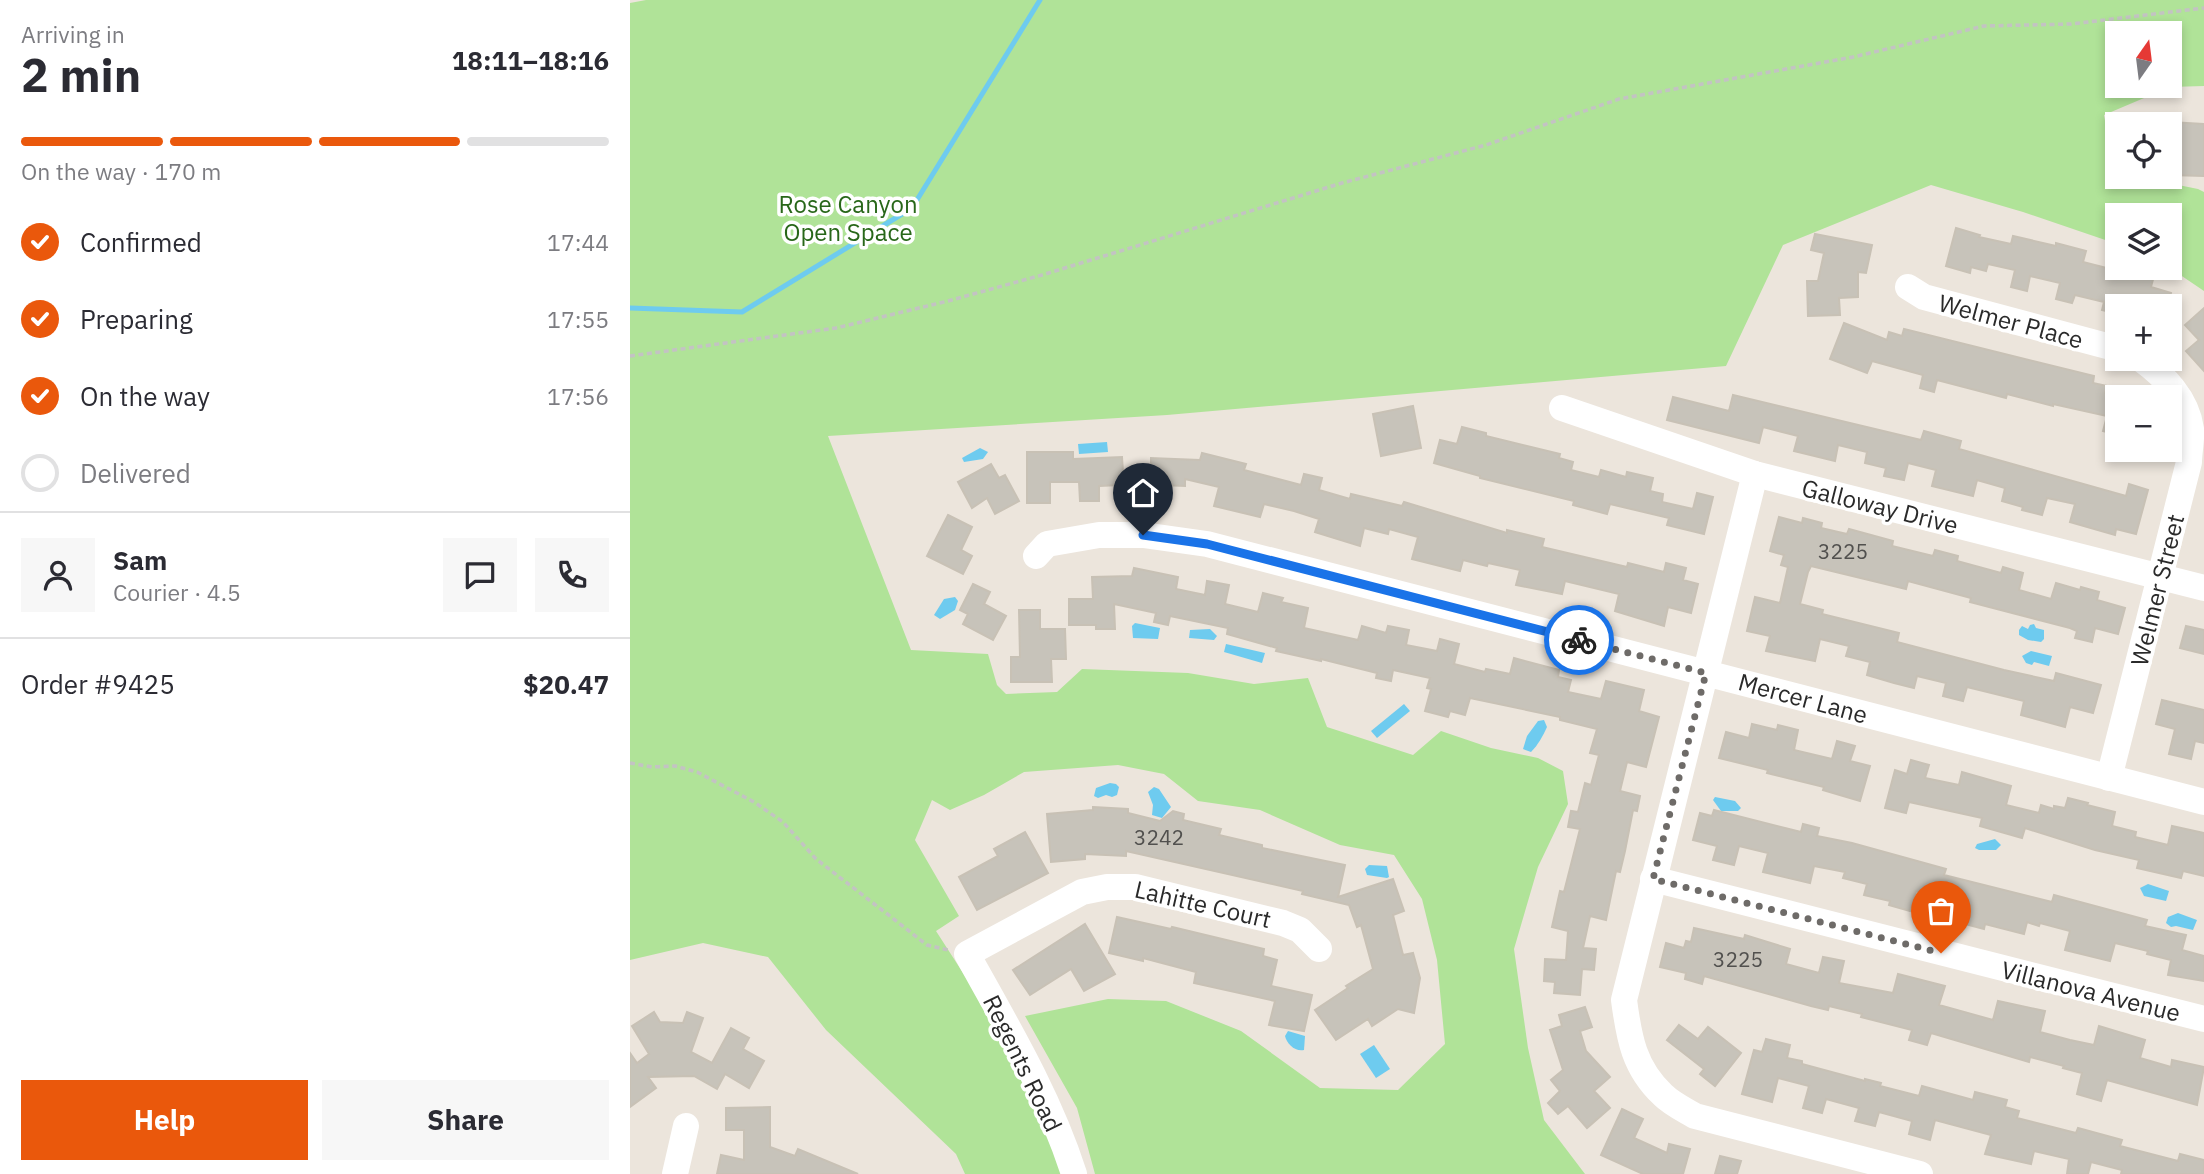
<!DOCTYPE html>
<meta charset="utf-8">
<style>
:root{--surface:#fff;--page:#f7f7f7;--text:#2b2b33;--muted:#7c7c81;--line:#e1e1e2;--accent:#ea580c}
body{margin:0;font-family:"IBM Plex Sans",sans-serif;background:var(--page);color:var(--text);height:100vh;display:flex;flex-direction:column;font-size:26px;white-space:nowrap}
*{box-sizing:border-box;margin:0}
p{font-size:23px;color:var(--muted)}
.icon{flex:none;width:38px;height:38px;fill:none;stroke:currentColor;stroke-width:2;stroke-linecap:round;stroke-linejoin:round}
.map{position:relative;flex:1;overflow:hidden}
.sheet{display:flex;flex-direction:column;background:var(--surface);width:630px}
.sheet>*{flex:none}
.needle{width:46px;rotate:14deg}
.controls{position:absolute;left:1475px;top:21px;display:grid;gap:14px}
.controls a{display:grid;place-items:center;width:77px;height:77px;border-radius:0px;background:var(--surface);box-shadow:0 4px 10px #0003;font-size:35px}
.pin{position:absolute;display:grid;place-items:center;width:60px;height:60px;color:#fff;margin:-72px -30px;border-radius:50% 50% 50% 0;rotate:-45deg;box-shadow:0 0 7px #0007}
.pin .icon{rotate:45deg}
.courier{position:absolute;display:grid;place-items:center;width:70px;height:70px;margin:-35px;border:5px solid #1a73e8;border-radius:50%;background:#fff;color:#222;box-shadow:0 2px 9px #0007}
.headline em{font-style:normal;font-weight:700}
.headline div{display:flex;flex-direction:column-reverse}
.headline{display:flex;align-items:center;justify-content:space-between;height:119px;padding:0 21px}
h1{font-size:46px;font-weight:700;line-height:52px}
.bar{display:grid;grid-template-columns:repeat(4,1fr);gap:10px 7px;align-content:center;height:84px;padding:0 21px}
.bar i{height:9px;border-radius:5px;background:var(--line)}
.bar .active{background:var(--accent)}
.bar p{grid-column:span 4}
.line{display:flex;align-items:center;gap:18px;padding:0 21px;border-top:2px solid var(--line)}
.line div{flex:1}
.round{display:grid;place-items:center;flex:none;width:74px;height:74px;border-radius:0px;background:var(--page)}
ol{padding:0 21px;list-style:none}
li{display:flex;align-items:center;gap:21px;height:77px}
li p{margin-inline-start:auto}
li .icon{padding:7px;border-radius:50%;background:var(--accent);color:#fff;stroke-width:4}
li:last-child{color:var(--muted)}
li i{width:38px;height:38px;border:4px solid var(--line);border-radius:50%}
.action{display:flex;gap:14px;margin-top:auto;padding:14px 21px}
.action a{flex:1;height:80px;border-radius:0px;background:var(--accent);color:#fff;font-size:28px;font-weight:700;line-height:80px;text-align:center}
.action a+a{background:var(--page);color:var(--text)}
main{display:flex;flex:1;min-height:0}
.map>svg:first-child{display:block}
.green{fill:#b0e398;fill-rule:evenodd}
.water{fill:#6ecbef}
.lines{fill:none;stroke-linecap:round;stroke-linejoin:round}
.stream{stroke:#6ecbef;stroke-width:5}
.building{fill:#c7c3ba;stroke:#c8c1b5;stroke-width:2}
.path{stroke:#c3c3c3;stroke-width:3.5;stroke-dasharray:5 3.5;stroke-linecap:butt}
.minor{stroke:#fff;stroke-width:26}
.done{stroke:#6e6b68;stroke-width:7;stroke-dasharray:0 12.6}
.route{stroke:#1a73e8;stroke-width:9}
.labels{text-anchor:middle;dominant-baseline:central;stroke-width:7;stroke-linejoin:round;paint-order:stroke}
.number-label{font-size:21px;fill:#51504e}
.park-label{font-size:24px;fill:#286719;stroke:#fff}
.street-label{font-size:24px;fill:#2a2a2a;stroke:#fff}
</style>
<main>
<section class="sheet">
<div class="headline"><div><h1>2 min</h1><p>Arriving in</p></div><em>18:11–18:16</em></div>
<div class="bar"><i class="active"></i><i class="active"></i><i class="active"></i><i></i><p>On the way · 170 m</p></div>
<ol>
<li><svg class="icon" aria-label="check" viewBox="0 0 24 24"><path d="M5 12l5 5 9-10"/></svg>Confirmed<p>17:44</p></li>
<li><svg class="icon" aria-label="check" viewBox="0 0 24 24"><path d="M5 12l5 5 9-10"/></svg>Preparing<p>17:55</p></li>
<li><svg class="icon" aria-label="check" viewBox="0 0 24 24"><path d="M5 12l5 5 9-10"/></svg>On the way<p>17:56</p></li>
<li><i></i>Delivered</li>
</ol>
<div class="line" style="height:126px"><a class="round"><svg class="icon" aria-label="person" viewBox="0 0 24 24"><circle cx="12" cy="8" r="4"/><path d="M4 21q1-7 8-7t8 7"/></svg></a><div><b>Sam</b><p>Courier · 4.5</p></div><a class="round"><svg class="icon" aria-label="chat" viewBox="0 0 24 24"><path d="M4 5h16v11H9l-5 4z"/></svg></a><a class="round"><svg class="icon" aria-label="phone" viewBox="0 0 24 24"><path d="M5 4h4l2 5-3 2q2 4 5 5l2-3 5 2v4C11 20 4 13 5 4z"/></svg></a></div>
<div class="line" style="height:91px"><div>Order #9425</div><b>$20.47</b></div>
<div class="action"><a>Help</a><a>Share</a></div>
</section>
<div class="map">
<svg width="1574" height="1174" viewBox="0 0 1574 1174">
<rect width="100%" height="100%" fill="#ece5dc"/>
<path class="green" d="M16,0H1574V86L1540,87L1474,115L1481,154L1487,159L1488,177H1509L1568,189L1574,192V291L1540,268V215H1488L1487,244L1393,212L1301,185L1153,245L1096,366L537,415L198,436L281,650L358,654L367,685L376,694L427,692L452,669L558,673L624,684L678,678L697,727L783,755L811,731L861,748L908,758L933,771L938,804L908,867L884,949L898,1048L914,1120L955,1174H465L447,1108L395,1016L478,999L536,1001L611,1031L690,1088L768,1090L815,1044L807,960L792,899L764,855L710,845L630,810L568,801L534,774L488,765L394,772L354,795L320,810L302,800L285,840L329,916L306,931L353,1004L388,1067L433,1174H335L326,1154L196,1030L138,957L73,943L0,960V3ZM1488,33H1540V86H1488Z"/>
<g class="water">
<path d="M477,442L478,452L449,454L448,444Z"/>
<path d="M350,448L358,452L353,459L334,462L332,458Z"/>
<path d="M325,597L328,601L325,610L310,619L304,615L314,599Z"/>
<path d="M505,623L530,628L528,639L503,638L502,626Z"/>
<path d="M1404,624L1406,628L1414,630V639L1411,642L1398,640L1389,635V630L1392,626L1398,629L1400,625Z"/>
<path d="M580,629L587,636L584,640L559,638L560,630Z"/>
<path d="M596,644L635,653L632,663L594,652Z"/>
<path d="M1401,651L1422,656L1419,666L1404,662L1402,665L1396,663L1392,656Z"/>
<path d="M774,704L780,711L747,738L741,731Z"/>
<path d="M914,720L917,727C913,736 908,745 901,752L893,749L897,736L908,721Z"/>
<path d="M480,783L486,784L489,787L487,795L482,797L476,795L468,798L464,796L466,788Z"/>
<path d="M524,787L529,789L541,807L532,818L522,815L523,805L518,792Z"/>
<path d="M1085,797L1105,801L1111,808L1108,811H1091L1083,800Z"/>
<path d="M1365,839L1371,845L1366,850H1349L1345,848L1347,844Z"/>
<path d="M739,865L757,866L759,877L757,878L737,875L735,869Z"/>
<path d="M1518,884L1539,891L1536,901L1514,896L1510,888Z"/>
<path d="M1548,913L1567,920L1563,930L1546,926L1541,927L1536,923L1538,917Z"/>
<path d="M658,1031L675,1036L674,1050C665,1052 657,1044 655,1036Z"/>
<path d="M744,1045L760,1069L746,1078L730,1054Z"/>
</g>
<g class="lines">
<path class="stream" d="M0,308L112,312L282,208L410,0"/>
</g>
<g class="building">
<path d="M1540,122L1574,124V176L1540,175Z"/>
<path d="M1326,228L1350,235L1349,237L1381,244L1383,236L1426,246V243L1456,251L1453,262L1504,275L1506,268H1526L1521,287L1541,293L1538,306H1488V314L1472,310L1474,302L1445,295L1442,303L1426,299L1430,283L1400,276L1397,291L1381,287L1385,270L1358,264L1356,271L1341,267L1340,273L1316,266Z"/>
<path d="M1185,234L1242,245L1236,273L1228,272V297L1209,298L1210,315L1178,316L1177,281H1188L1194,253L1181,250Z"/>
<path d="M1574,308V371L1556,351L1569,340L1555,325Z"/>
<path d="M1214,323L1257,340L1259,332L1272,336L1274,329L1464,376L1463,383L1477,386L1475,393L1482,395L1483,393H1488V435L1473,431L1477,416L1423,404V406L1377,394L1376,398L1307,380L1304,392L1290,388L1293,375L1242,361L1237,373L1200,359Z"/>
<path d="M1103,395L1291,440L1294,431L1331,441L1329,449L1496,496L1499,484L1518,490L1506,534L1486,529L1485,535L1440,522L1445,504L1417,498L1412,515L1392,510L1393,507L1372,501L1375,488L1347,480L1343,496L1302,486L1306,470L1278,463L1274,480L1254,476L1256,468L1235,463L1237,452L1208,445L1205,461L1164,451L1168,436L1133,427L1129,443L1037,420L1043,397L1099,411Z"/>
<path d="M783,406L791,448L751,456L743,414Z"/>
<path d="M832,427L856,433V436L930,454L929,458L943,462L941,470L969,477L971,470L996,477L997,472L1023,478L1020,491L1033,494L1032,502L1063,509L1067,493L1083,497L1074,534L1037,525L1039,518L980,504L977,514L943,505L944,501L850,478V476L804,463L810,440L827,444Z"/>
<path d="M397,452H443V459L492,457L493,472H521V458L570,460L572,453L616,464L614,470L671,485L674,474L692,478L689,490L720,499L721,494L772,506L774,502L877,533V530L914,539L912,547L997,567L998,563L1034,572L1036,563L1056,568L1053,580L1068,584L1061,613L1038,607L1034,626L985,611L989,594L935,581L932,594L886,585L890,570L858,563L857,566L833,560L830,571L782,559L788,537L759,529L758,534L734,528L730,546L685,532L689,519L664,511L634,504L630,517L584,506L589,487L555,479V486L530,485V499H512V484L469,486V501H450L449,482H420V503H397Z"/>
<path d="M361,464L369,478L375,475L389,501L365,514L357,498L342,508L328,482Z"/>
<path d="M318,515L342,527L331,550L342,556L333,574L297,556Z"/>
<path d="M1149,517L1172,523L1173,518L1192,523L1191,528L1217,534L1219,529L1263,541L1262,546L1303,556L1305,550L1328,556L1327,561L1371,573L1373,567L1393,573L1389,590L1421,599L1426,583L1450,590L1451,587L1469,592L1467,600L1495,608L1488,634L1465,628L1462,642L1445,638L1447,631L1440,628L1340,602L1341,598L1278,581L1276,589L1181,566L1178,572L1170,604L1193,610L1192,614L1269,633L1267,642L1374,670L1424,681L1426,673L1471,685L1463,713L1440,707L1435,727L1391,715L1394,701L1337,687L1333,701L1313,696L1316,683L1287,676L1284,688L1264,683L1237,675L1240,662L1216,656L1219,646L1190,639L1185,661L1136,651L1140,636L1117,631L1125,597L1150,603L1158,567L1151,565L1154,555L1140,551Z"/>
<path d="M504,568L548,577L546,589L575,595L577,581L599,585L595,604L628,612L633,593L653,598L651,602L678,608L674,628L728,640L732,626L756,633L758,626L779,630L776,645L807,651L810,639L829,644L824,664L855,672L856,669L880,674L884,658L929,670L928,677L941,680L938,692L971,699L976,681L1014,690L1009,711L1029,717L1016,767L997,762L990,791L1010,796L1007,811L1003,810L995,851L990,872L986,871L976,920L960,916L953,948L966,949L964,970L952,969L950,995L924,993L925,982L914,981L915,959L936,960L938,931L922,927L930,891L934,892L950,829L938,827L941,811L948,812L955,783L961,785L969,755L960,753L967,729L930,720V717L840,698L835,715L820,711L818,717L795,711L801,689L797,688L800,678L763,670L761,681L746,678L747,673L691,659V661L646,651L647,648L597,634L598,628L540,616L538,625L524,622L526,613L484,604L485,629H466V625H439V599H463L462,577L502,576Z"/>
<path d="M343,584L360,592L354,604L376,616L363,640L333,624L338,614L330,610Z"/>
<path d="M389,610H410V629H435L436,659H421L422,682H381V657H390Z"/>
<path d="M1556,626L1574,630V654L1550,648Z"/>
<path d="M1532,700L1574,710V743L1565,741L1561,759L1539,754L1545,729L1526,724Z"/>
<path d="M1122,724L1147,730L1148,725L1168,730L1164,750L1202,759L1207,741L1225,746L1220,761L1240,766L1230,801L1193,790L1194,787L1137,773L1138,770L1089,758L1096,732L1119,738Z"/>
<path d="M1281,760L1299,765L1295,778L1329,785L1332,772L1381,786L1376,805L1409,813L1411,805L1424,809V806L1435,808L1438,798L1458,803L1457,805L1485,812L1482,826L1506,832L1505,837L1538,845L1542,826L1574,833V876L1553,871L1551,878L1507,868L1509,860L1465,850L1395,828L1392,838L1350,826L1352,818L1279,802L1276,813L1255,808L1265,770L1277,774Z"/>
<path d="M463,807L498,809V813L530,821L543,811L554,814L553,820L591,829L589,835L632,845V848L715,865L708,897L763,879L774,911L763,915L773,955L783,953L790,978L784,1013L768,1009L742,1026L738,1019L706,1040L685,1010L718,988L716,986L743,969L731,925L727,927L719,905L672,894L673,891L496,851V856L455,854V859L421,862L417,814L463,810Z"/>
<path d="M1084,810L1171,832L1173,824L1189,828L1187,836L1222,843L1316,869L1314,875L1422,902L1424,895L1517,920L1515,926L1556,935L1552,950L1574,956V981L1538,975L1541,960L1517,954L1518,951L1485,943L1480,961L1435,950L1440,931L1410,923L1409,926L1397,922L1394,934L1355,924L1354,929L1335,924L1338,910L1314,904L1315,900L1286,891L1280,911L1259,905L1260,901L1234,895L1237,884L1213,878L1215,872L1184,866L1180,883L1133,872L1138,853L1109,846L1104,865L1083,860L1087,846L1063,840L1070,813L1082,816Z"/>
<path d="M395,832L418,873L347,910L329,877L368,856L364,849Z"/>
<path d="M487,917L541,929L542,927L634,949L633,956L647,960L641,986L682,995L674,1031L639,1025L645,1001L564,983L566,972L513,958V961L479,953Z"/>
<path d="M455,924L485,974L454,991L441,969L400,995L383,970Z"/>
<path d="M1064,928L1114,939L1115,935L1160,949L1156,964L1189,973L1193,957L1214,961L1209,983L1263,993L1268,974L1315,986L1309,1005L1363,1020L1368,1001L1415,1011L1410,1032L1440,1040L1464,1045L1469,1026L1515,1040L1510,1058L1541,1067L1542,1060L1574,1067L1567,1105L1477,1080L1471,1101L1447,1094L1452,1073L1433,1068L1434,1066L1400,1057L1399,1062L1301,1033L1297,1045L1279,1040L1282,1030L1231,1017L1232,1014L1199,1006L1198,1010L1181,1006L1074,976L1072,984L1055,979L1056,973L1030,967L1036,943L1054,948L1056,941L1061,942Z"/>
<path d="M955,1007L962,1027L950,1031L956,1051L980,1077L964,1091L980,1108L957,1128L938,1106L928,1114L918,1103L930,1091L921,1080L933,1070L920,1030L932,1026L929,1015Z"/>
<path d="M24,1012L30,1022L53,1023L57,1012L73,1018L61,1052L82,1063L101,1028L119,1038L113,1049L134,1061L119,1088L95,1074L87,1089L64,1076L18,1077L26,1088L0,1107V1053L7,1063L19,1054L2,1026Z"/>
<path d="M1049,1025L1068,1039L1078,1027L1111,1053L1085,1086L1070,1074L1074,1069L1037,1040Z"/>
<path d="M1136,1039L1160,1045L1157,1058L1172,1061V1064L1235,1081V1079L1251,1083L1250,1086L1289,1096L1292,1086L1343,1100L1345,1092L1377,1100L1375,1107L1389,1111L1387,1118L1446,1133L1448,1128L1492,1140L1490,1146L1548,1161L1550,1154L1574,1160V1174H1491L1492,1170L1461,1162L1458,1174H1437L1439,1159L1404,1151L1401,1164L1355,1154L1361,1135L1305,1120L1300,1140L1279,1134L1282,1121L1249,1112L1245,1126L1225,1121L1229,1108L1196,1099L1192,1113L1173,1108L1179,1086L1148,1078L1142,1102L1112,1094L1124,1050L1132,1052Z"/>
<path d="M140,1107V1147L165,1156L168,1149L228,1174H87L91,1155L114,1160V1130H96V1108Z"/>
<path d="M992,1109L1013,1119L1004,1138L1037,1153L1039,1144L1060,1149L1053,1174H1013L971,1155Z"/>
<path d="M1090,1156L1111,1161L1107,1174H1085Z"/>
</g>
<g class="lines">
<g class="path">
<path d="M0,356L206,328L318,301L412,275L712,183L856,145L989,99L1223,57L1354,26L1441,24L1574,8"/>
<path d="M0,763L22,767L45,766L67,772L124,802L153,822L186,859L265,920L297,945L318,950"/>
</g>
<g class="minor">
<path d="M1278,287L1294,297L1488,349"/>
<path d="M932,408L1125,474L1574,588"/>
<path d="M1125,474L994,1000C999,1038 1004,1068 1033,1095C1042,1104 1055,1110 1065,1116L1290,1174"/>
<path d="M406,556L417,544L469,535H513L577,544L1574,802"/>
<path d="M1479,778L1559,462C1559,452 1562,440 1561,429C1557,398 1534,376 1511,359"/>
<path d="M1023,879L1574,1019"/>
<path d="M45,1174L56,1126"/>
<path d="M444,1174C419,1096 377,1026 337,954L452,892L477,887H505L653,923L670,930L689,949"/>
</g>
</g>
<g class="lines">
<path class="done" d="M949,640L1076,673L1023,879L1311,953"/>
<path class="route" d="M513,535L577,544L949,640"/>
</g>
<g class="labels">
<g class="number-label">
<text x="1213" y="551">3225</text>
<text x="529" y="837">3242</text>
<text x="1108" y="959">3225</text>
</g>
<g class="park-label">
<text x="218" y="204">Rose Canyon<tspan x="218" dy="28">Open Space</tspan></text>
</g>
<g class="street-label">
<text transform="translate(1381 321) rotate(15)">Welmer Place</text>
<text transform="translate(1250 506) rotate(14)">Galloway Drive</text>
<text transform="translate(1527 590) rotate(-76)">Welmer Street</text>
<text transform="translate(1173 698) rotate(15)">Mercer Lane</text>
<text transform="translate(573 904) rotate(13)">Lahitte Court</text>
<text transform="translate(1461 991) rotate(14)">Villanova Avenue</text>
<text transform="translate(393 1063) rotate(64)">Regents Road</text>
</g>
</g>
</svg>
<div class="controls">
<a><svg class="needle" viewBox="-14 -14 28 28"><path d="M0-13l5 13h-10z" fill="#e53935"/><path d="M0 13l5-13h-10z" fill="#7c7c81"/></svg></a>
<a><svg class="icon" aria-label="locate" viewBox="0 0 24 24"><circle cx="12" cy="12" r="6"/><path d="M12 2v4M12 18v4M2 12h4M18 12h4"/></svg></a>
<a><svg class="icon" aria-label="layers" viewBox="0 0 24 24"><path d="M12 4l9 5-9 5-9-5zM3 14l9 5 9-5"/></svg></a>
<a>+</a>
<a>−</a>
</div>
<div class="pin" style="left:1311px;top:953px;background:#ea580c"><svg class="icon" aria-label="bag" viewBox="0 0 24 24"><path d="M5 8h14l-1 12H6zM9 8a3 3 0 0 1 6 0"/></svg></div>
<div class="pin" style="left:513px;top:535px;background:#1f2937"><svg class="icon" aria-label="home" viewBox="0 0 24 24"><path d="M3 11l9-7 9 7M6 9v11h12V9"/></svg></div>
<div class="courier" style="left:949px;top:640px"><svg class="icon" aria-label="bike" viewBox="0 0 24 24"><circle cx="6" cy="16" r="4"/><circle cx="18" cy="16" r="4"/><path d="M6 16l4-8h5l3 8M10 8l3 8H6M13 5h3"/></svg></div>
</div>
</main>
